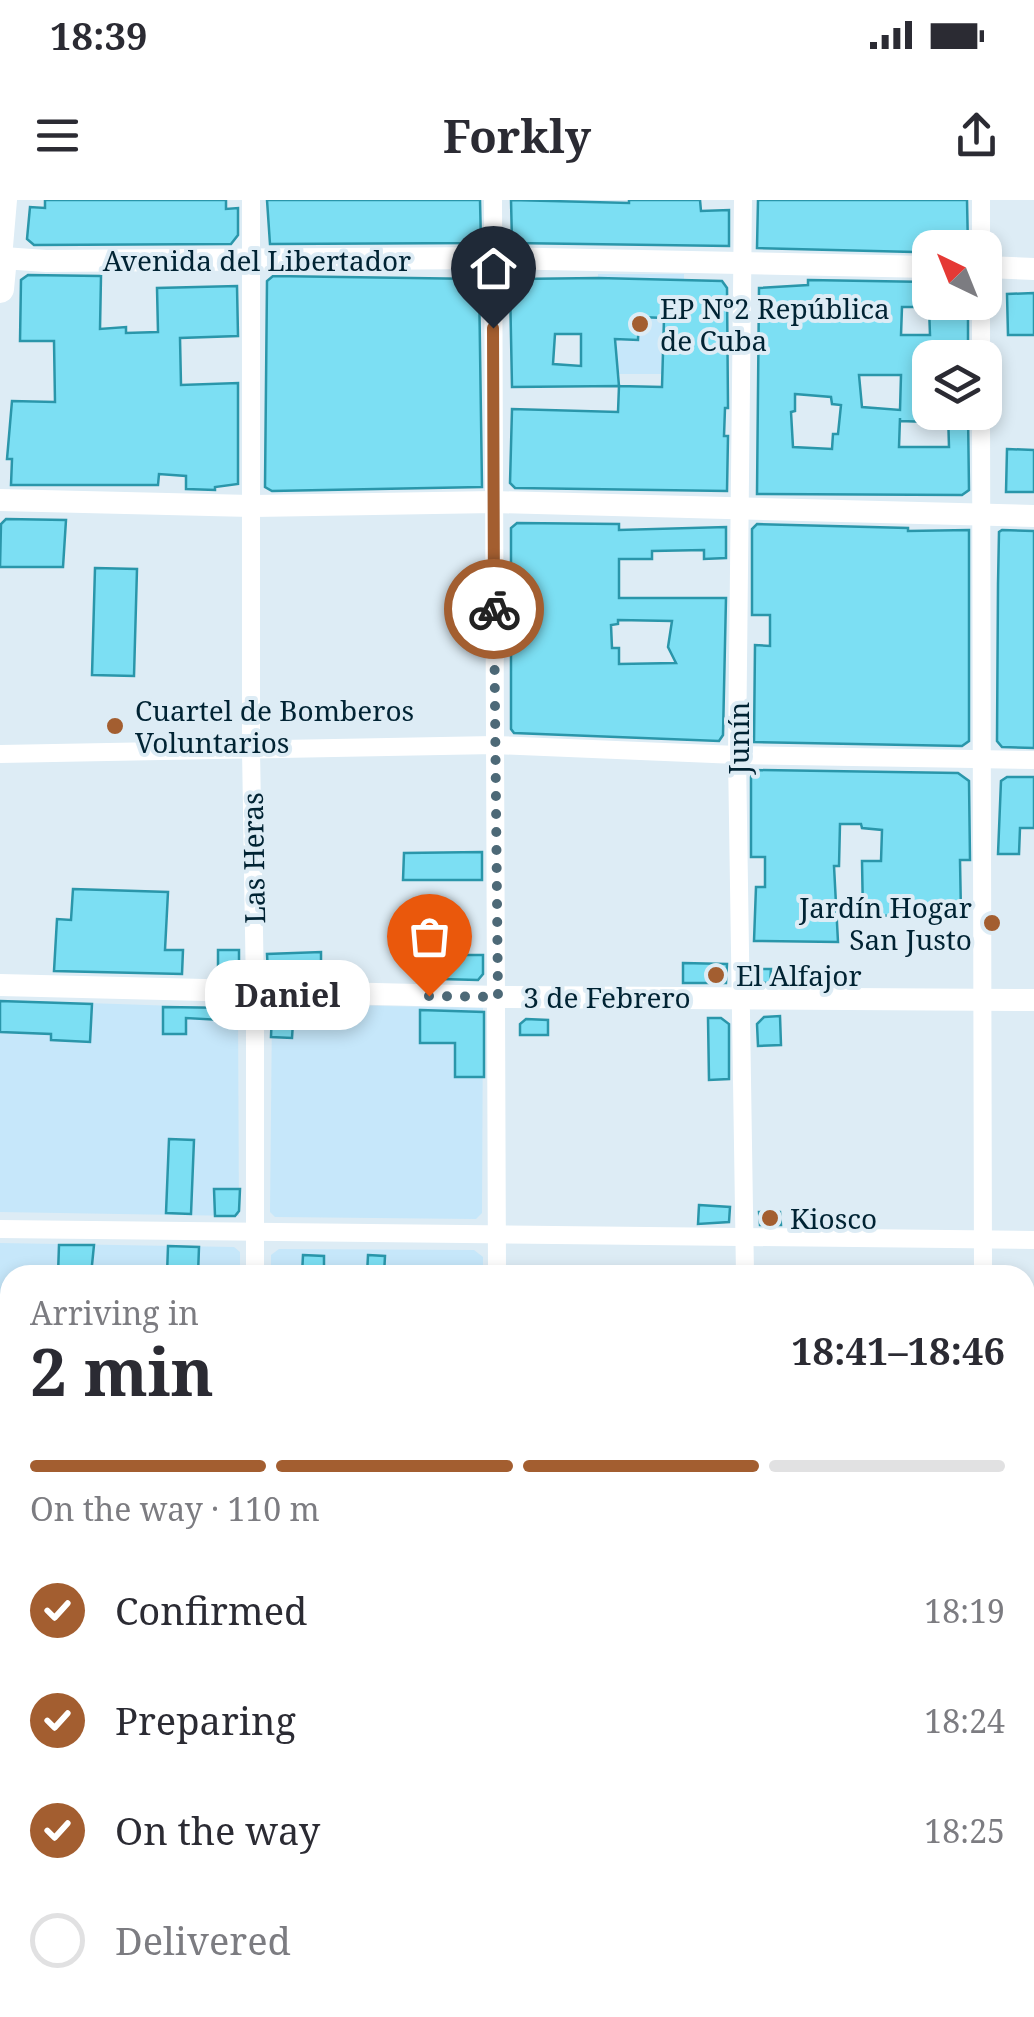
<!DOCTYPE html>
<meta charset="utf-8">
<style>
:root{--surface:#fff;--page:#f2f2f3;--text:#2b2b33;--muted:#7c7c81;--line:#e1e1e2;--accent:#a35e30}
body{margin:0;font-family:"Noto Serif",serif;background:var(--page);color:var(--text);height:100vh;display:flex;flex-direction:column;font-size:38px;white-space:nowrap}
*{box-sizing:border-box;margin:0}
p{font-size:32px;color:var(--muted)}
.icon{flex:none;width:55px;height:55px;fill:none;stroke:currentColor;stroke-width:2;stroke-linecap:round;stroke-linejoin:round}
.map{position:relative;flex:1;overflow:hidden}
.drawer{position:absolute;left:0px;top:1065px;width:1035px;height:752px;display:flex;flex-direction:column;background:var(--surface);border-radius:30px 30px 0 0;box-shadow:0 5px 15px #0003}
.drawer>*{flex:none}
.needle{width:65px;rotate:317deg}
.tools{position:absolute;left:912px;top:30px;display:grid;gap:20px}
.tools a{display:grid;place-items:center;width:90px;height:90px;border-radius:20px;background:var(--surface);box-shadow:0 5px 15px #0003;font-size:50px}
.pin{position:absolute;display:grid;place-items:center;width:85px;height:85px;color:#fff;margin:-102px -42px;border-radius:50% 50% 50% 0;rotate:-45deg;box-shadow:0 0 10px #0007}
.pin .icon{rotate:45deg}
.courier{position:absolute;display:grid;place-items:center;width:100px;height:100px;margin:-50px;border:8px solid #a35e30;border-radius:50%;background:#fff;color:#222;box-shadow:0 2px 12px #0007}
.bubble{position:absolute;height:70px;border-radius:30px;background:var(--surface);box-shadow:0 5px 15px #0003;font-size:32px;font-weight:700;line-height:70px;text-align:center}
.headline em{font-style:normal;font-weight:700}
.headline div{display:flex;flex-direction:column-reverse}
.headline{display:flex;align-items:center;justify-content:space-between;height:170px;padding:0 30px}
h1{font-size:65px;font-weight:700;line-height:75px}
.bar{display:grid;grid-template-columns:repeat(4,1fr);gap:15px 10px;align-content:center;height:120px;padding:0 30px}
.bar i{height:12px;border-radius:8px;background:var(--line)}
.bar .selected{background:var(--accent)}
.bar p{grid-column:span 4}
ol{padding:0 30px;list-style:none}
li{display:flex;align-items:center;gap:30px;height:110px}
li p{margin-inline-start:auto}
li .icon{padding:10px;border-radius:50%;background:var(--accent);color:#fff;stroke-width:4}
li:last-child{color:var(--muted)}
li i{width:55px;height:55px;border:5px solid var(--line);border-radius:50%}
.status{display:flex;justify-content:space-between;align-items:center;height:70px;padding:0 50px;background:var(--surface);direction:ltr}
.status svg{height:28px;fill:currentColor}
header{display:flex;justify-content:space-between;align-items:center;height:130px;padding:0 30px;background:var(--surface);font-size:45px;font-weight:700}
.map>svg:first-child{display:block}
.built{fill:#c6e7fa}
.building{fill:#7cdff3;stroke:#2a96aa;stroke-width:2.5;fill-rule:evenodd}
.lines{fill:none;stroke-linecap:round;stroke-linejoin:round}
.street{stroke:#fff;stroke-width:18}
.secondary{stroke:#fff;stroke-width:22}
.primary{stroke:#fff;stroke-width:28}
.rail-casing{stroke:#647e8b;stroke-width:9}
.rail{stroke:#ddecf5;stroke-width:5;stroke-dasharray:15;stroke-linecap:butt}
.done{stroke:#4d6977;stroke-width:10;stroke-dasharray:0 18}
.route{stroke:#a35e30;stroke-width:12}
.poi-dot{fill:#a35e30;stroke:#ddecf5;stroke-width:4}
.labels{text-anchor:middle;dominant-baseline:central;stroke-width:8;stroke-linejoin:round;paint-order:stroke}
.street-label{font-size:28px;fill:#002333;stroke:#ddecf5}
.poi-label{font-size:28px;fill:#002333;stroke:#ddecf5;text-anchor:start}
</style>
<div class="status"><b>18:39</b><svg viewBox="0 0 49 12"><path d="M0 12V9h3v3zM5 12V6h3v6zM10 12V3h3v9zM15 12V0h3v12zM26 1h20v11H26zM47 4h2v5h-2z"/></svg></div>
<header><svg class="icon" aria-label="menu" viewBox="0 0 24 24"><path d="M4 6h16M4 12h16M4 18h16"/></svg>Forkly<svg class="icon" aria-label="share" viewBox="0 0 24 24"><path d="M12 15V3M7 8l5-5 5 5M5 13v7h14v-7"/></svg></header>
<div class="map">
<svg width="1034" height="1817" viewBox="0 0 1034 1817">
<rect width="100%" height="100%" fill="#ddecf5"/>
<g class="built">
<path d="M598,74H684L683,174H597Z"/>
<path d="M0,800L234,808L238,811L239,1016L0,1012Z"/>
<path d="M279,804L483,808L482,1013L476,1019L275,1017L270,1012L272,810Z"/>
<path d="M0,1043L234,1047L240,1052V1075H10V1236L0,1222Z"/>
<path d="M279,1049L474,1050L483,1057V1075H271V1055Z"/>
</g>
<g class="building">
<path d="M45,0H226V9L238,8V35L231,44L34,45L27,39L30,7L45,8Z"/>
<path d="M267,0H480L481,43L270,44Z"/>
<path d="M511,0L629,3V0H700L701,11L729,10V46L512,43Z"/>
<path d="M758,0H967L968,48H930V51L914,52L757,48Z"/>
<path d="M28,75L101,76L100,129L126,127V133L158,132L157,88L237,86L238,136L180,138L181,185L238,183V284L215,287V290L186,289V276L159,274L158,285H11L12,259H7L12,201L55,202L54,141H20L21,80Z"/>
<path d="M273,76L479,79L482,287L272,291L265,287L267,81Z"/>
<path d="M598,78L722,81L727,88L728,208H725L724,236H728L727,291L515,288L510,283L512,209L618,212L619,186L512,187L510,86L517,79ZM639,117L664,118L662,187L619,186L615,139L638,140ZM555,134H581V166L553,164Z"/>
<path d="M808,80L930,82V102H968V158H930V222L900,221V218L899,247H949L948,212H968L969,290L962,295L757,294L759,88L808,85ZM902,107H929L930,135H901ZM859,175H901L900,210L862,207ZM795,194L831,197L832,204L841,205L838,234H833L832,249L793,247L791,212L795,211Z"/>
<path d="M1034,93V135H1008L1007,94Z"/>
<path d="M1007,249L1034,250V292H1006Z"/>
<path d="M6,319L66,320L63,367H0L1,324Z"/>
<path d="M517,323L619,324V330L726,327V358L704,359V350L652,351V359H619V398H726L723,535L719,541L514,533L511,529V328ZM618,420L672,421L668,447L676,463L619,464V448H612L611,425L618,424Z"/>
<path d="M757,324L908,328V331L969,330V541L962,546L754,542L755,445L770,446V415H752V329Z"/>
<path d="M1002,330L1034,331V548L1002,547L997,541L998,384L999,332Z"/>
<path d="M95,368L137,369L134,476L92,475Z"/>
<path d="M754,570L958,573L969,581L970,660H960L961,715L863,716L862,661H881L882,630L862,628L861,624H840L839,666H834L838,742L754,741L756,687H765V657H751V577Z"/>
<path d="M1007,577H1034V628H1020L1019,654H998L1001,581Z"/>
<path d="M482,652V680H403L404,653Z"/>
<path d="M73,689L168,692L165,750H183L182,774L54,771L57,719L71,720Z"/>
<path d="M218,750H239V772L235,776L218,775Z"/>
<path d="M321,752V778L273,777L268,773L267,754Z"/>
<path d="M441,755H483V774L478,780L441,779Z"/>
<path d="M683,763L727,764L726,783H683Z"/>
<path d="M758,769H771L770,784L757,781Z"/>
<path d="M0,801L92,804L90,842L51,840V834L0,832Z"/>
<path d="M163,807L234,808L238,811L239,821L186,818V834H163Z"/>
<path d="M276,807H309L308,822H293L292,838L271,837L272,810Z"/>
<path d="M420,810L484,812V877H455V843H420Z"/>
<path d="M780,816L781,845L758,846L757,824L764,817Z"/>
<path d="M708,818H721L729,824V879L709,880Z"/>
<path d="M526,819L548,820V835H520V824Z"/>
<path d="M169,939L194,940L191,1014L166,1013Z"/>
<path d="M214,989H240L239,1011L235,1016H215Z"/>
<path d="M699,1005L730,1007L729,1022L698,1024Z"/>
<path d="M759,1012H780L781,1025H760Z"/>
<path d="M59,1045H94L91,1075H58Z"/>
<path d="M168,1046L199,1047L198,1075H167Z"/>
<path d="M303,1055L324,1056V1075H302Z"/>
<path d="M368,1055L385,1056L384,1075H367Z"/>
</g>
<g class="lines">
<g class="street">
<path d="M251,0V549L255,792V1075"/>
<path d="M493,0L497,1075"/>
<path d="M743,0L737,555L745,1075"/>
<path d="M981,0V48"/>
<path d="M3,58L8,0"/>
<path d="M981,158V102"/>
<path d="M981,212L983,1075"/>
<path d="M0,554L495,545L737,555L1034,560"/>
<path d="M0,1029L1034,1040"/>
<path d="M0,1238L10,1252"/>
<path d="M0,1282H10"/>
<path d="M1025,1288H1034"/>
<path d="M0,1548H10"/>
<path d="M1025,1562H1034"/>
<path d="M0,1745L10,1746"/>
<path d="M1025,1794H1034"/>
<path d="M254,1808V1817"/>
<path d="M499,1808V1817"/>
<path d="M989,1808V1817"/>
<path d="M754,1817V1808"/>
</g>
<g class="secondary">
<path d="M3,58L46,61L493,58L930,67"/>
<path d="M985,67L1034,69"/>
<path d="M0,300L251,306L494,302L1034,316"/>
<path d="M0,785L498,797L1034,800"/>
</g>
<path class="primary" d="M0,57L3,58L0,89"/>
<g class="rail-casing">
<g id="rail">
<path d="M0,1517L10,1518"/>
<path d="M1025,1526H1034"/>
</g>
</g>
<use href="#rail" class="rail"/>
</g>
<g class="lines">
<path class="done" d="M429,796L498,797L494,409"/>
<path class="route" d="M493,128L494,409"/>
</g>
<g class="poi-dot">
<circle cx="640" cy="124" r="10"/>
<circle cx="115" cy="526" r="10"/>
<circle cx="992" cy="723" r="10"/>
<circle cx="716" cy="775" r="10"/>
<circle cx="770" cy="1018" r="10"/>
</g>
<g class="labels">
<g class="street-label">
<text x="257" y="60">Avenida del Libertador</text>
<text transform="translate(738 538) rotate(-90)">Junín</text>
<text transform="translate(253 658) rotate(-91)">Las Heras</text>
<text x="607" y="797">3 de Febrero</text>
</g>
<g class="poi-label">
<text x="660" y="108">EP Nº2 República<tspan x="660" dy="32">de Cuba</tspan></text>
<text x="135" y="510">Cuartel de Bomberos<tspan x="135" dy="32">Voluntarios</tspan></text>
<text x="972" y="707" text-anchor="end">Jardín Hogar<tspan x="972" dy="32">San Justo</tspan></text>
<text x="736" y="775">El Alfajor</text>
<text x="790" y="1018">Kiosco</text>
</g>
</g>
</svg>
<div class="tools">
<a><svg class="needle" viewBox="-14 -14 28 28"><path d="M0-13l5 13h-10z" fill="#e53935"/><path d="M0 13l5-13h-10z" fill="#7c7c81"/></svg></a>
<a><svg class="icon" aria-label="layers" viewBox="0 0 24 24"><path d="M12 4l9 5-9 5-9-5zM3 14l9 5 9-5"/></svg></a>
</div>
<div class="pin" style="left:429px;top:796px;background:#ea580c"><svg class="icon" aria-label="bag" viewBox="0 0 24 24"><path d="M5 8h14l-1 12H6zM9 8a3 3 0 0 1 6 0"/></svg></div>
<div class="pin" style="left:493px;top:128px;background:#1f2937"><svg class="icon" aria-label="home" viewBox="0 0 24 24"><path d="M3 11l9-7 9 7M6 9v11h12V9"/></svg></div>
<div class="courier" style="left:494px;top:409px"><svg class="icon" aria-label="bike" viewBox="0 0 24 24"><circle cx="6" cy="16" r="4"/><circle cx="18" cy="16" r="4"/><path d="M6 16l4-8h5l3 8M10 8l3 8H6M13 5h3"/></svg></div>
<div class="bubble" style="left:205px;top:760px;width:165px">Daniel</div>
<section class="drawer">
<div class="headline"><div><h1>2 min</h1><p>Arriving in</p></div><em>18:41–18:46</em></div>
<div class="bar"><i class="selected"></i><i class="selected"></i><i class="selected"></i><i></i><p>On the way · 110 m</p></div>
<ol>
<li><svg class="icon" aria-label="check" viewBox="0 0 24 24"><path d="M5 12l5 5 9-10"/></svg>Confirmed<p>18:19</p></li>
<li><svg class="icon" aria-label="check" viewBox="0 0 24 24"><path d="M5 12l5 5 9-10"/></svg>Preparing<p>18:24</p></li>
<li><svg class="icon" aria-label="check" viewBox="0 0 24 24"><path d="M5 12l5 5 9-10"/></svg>On the way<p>18:25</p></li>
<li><i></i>Delivered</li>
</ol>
</section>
</div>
